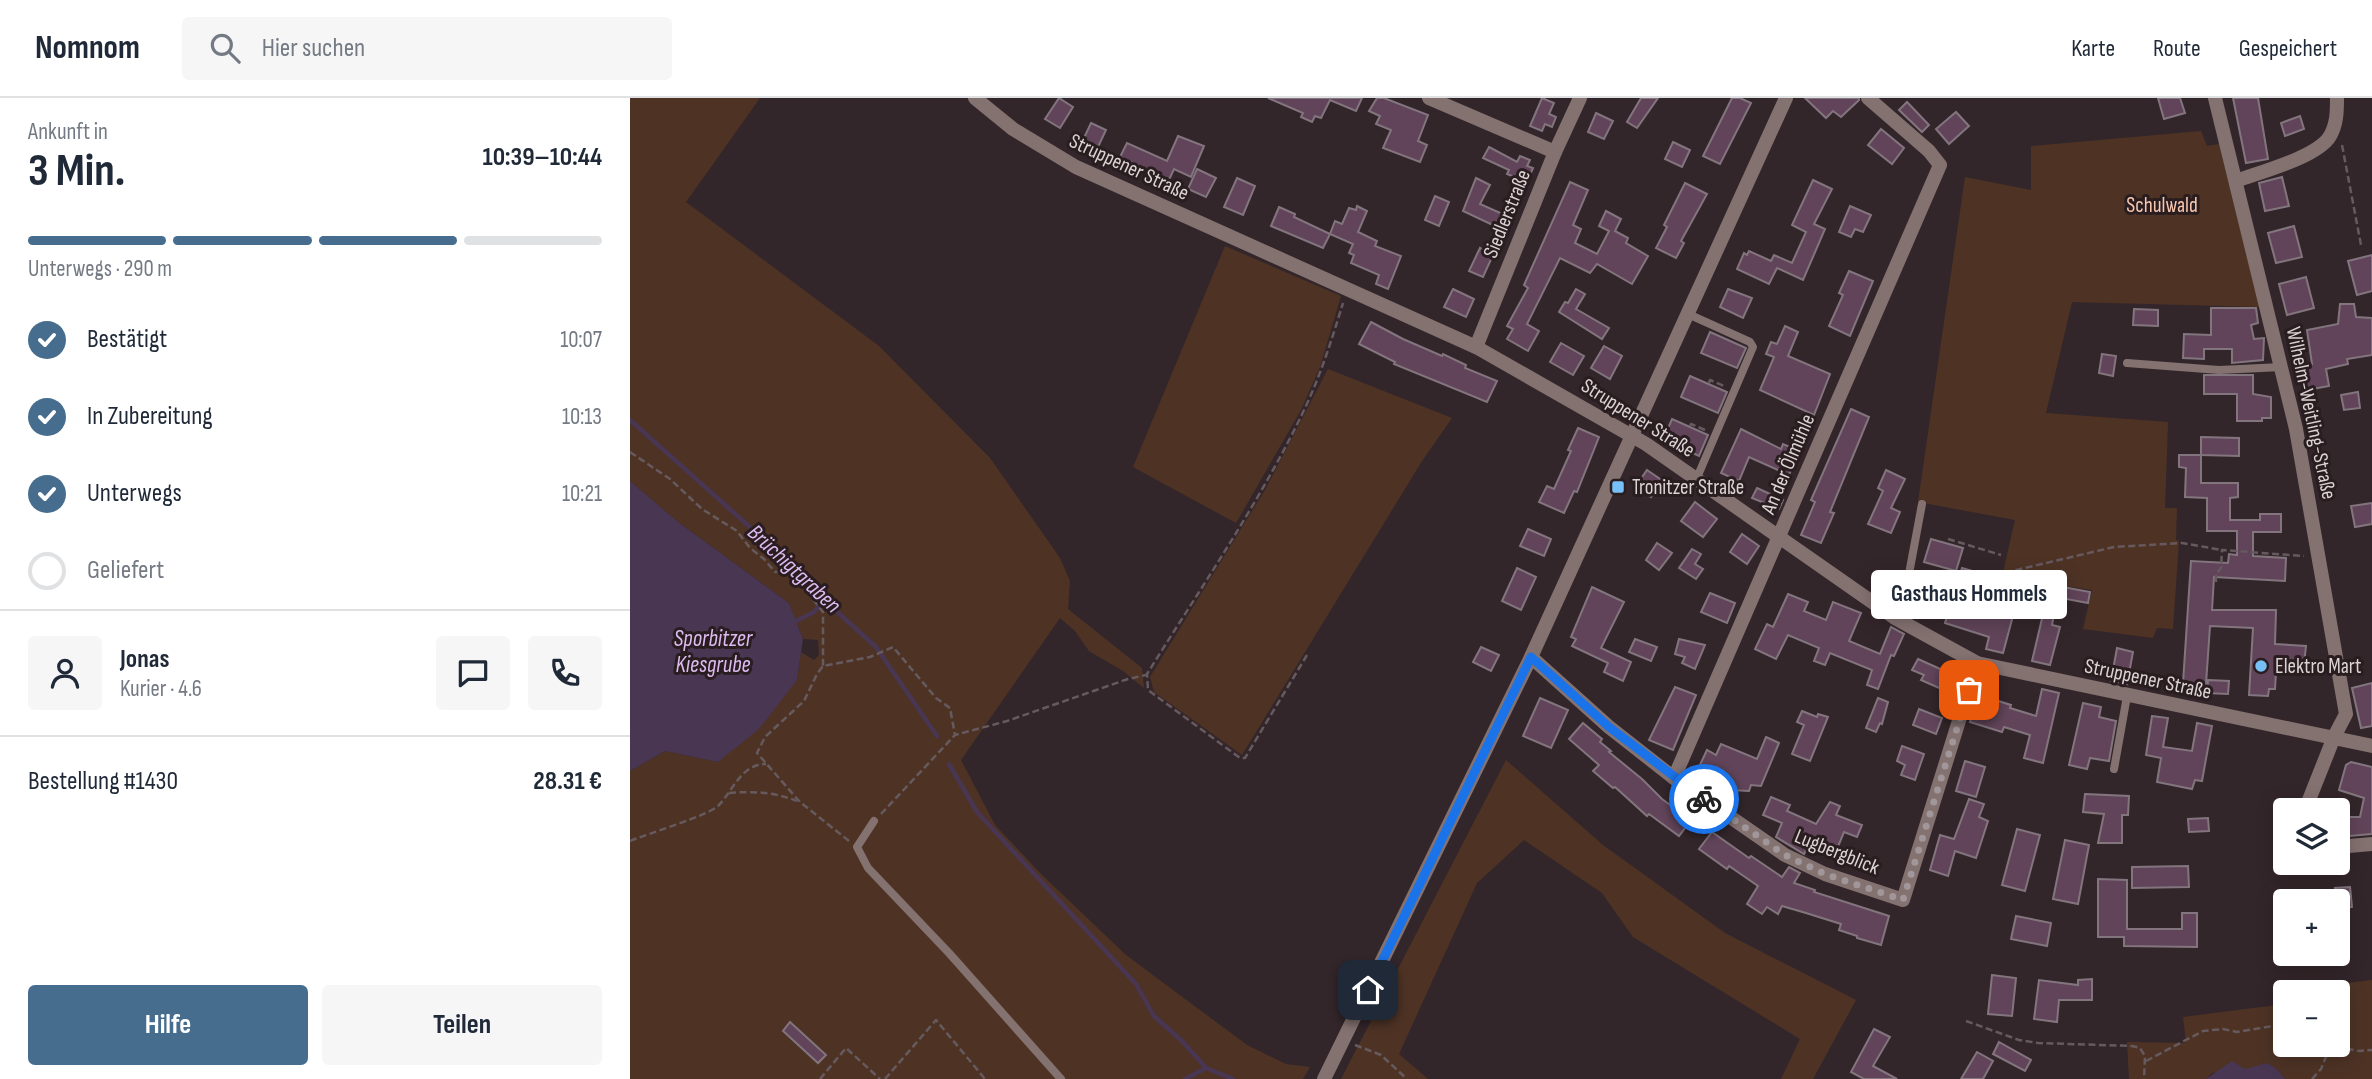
<!DOCTYPE html>
<html lang="de">
<meta charset="utf-8">
<style>
:root{--surface:#fff;--page:#f6f6f7;--text:#1f2937;--muted:#747a83;--line:#e0e1e3;--accent:#466d8d}
body{margin:0;font-family:"Sofia Sans Condensed",sans-serif;background:var(--page);color:var(--text);height:100vh;display:flex;flex-direction:column;font-size:26px;white-space:nowrap}
*{box-sizing:border-box;margin:0}
p{font-size:23px;color:var(--muted)}
.icon{flex:none;width:38px;height:38px;fill:none;stroke:currentColor;stroke-width:2;stroke-linecap:round;stroke-linejoin:round}
.map{position:relative;flex:1;overflow:hidden}
.panel{display:flex;flex-direction:column;background:var(--surface);width:630px}
.panel>*{flex:none}
.tools{position:absolute;left:1643px;top:700px;display:grid;gap:14px}
.tools a{display:grid;place-items:center;width:77px;height:77px;border-radius:7px;background:var(--surface);box-shadow:0 4px 18px #0003;font-size:35px}
.pin{position:absolute;display:grid;place-items:center;width:60px;height:60px;color:#fff;margin:-30px;border-radius:14px;box-shadow:0 4px 10px #0006}
.courier{position:absolute;display:grid;place-items:center;width:70px;height:70px;margin:-35px;border:5px solid #1a73e8;border-radius:50%;background:#fff;color:#222;box-shadow:0 2px 9px #0007}
.bubble{position:absolute;height:49px;border-radius:7px;background:var(--surface);box-shadow:0 4px 18px #0003;font-size:23px;font-weight:700;line-height:49px;text-align:center}
.summary em{font-style:normal;font-weight:700}
.summary div{display:flex;flex-direction:column-reverse}
.summary{display:flex;align-items:center;justify-content:space-between;height:119px;padding:0 28px}
h1{font-size:46px;font-weight:700;line-height:52px}
.bar{display:grid;grid-template-columns:repeat(4,1fr);gap:10px 7px;align-content:center;height:84px;padding:0 28px}
.bar i{height:9px;border-radius:5px;background:var(--line)}
.bar .active{background:var(--accent)}
.bar p{grid-column:span 4}
.line{display:flex;align-items:center;gap:18px;padding:0 28px;border-top:2px solid var(--line)}
.line div{flex:1}
.round{display:grid;place-items:center;flex:none;width:74px;height:74px;border-radius:7px;background:var(--page)}
ol{padding:0 28px;list-style:none}
li{display:flex;align-items:center;gap:21px;height:77px}
li p{margin-inline-start:auto}
li .icon{padding:7px;border-radius:50%;background:var(--accent);color:#fff;stroke-width:4}
li:last-child{color:var(--muted)}
li i{width:38px;height:38px;border:4px solid var(--line);border-radius:50%}
.action{display:flex;gap:14px;margin-top:auto;padding:14px 28px}
.action a{flex:1;height:80px;border-radius:7px;background:var(--accent);color:#fff;font-size:28px;font-weight:700;line-height:80px;text-align:center}
.action a+a{background:var(--page);color:var(--text)}
header{display:flex;align-items:center;gap:42px;box-sizing:border-box;height:98px;padding:0 35px;background:var(--surface);border-bottom:2px solid var(--line)}
header strong{font-size:33px}
nav{display:flex;gap:38px;margin-inline-start:auto;font-size:24px}
.search{width:490px;height:63px;background:var(--page);display:flex;align-items:center;gap:18px;box-sizing:border-box;padding:0 24px;border-radius:7px;color:var(--muted);font-size:26px}
main{display:flex;flex:1;min-height:0}
.map>svg:first-child{display:block}
.green{fill:#4e3325}
.water{fill:#483652}
.lines{fill:none;stroke-linecap:round;stroke-linejoin:round}
.stream{stroke:#483652;stroke-width:4.5}
.building{fill:#614459;stroke:#82757e;stroke-width:2}
.path{stroke:#665a5e;stroke-width:2.5;stroke-dasharray:7 3.5;stroke-linecap:butt}
.service{stroke:#847271;stroke-width:8}
.minor{stroke:#847271;stroke-width:14}
.tertiary{stroke:#847271;stroke-width:14}
.done{stroke:#a19699;stroke-width:7;stroke-dasharray:0 12.6}
.route{stroke:#1a73e8;stroke-width:9}
.poi-dot{fill:#76c0f7;stroke:#291d20;stroke-width:2.5}
.labels{text-anchor:middle;dominant-baseline:central;stroke-width:6;stroke-linejoin:round;paint-order:stroke}
.street-label{font-size:21px;fill:#dcd3d5;stroke:#291d20}
.park-label{font-size:21px;fill:#f9c8b0;stroke:#291d20}
.poi-label{font-size:21px;fill:#dcd3d5;stroke:#291d20;text-anchor:start}
.water-label{font-size:23px;font-style:italic;fill:#ddbbf1;stroke:#291d20}
</style>
<header>
<strong>Nomnom</strong>
<div class="search"><svg class="icon" aria-label="search" viewBox="0 0 24 24"><circle cx="10" cy="10" r="6"/><path d="M15 15l6 6"/></svg>Hier suchen</div>
<nav><a>Karte</a><a>Route</a><a>Gespeichert</a></nav>
</header>
<main>
<section class="panel">
<div class="summary"><div><h1>3 Min.</h1><p>Ankunft in</p></div><em>10:39–10:44</em></div>
<div class="bar"><i class="active"></i><i class="active"></i><i class="active"></i><i></i><p>Unterwegs · 290 m</p></div>
<ol>
<li><svg class="icon" aria-label="check" viewBox="0 0 24 24"><path d="M5 12l5 5 9-10"/></svg>Bestätigt<p>10:07</p></li>
<li><svg class="icon" aria-label="check" viewBox="0 0 24 24"><path d="M5 12l5 5 9-10"/></svg>In Zubereitung<p>10:13</p></li>
<li><svg class="icon" aria-label="check" viewBox="0 0 24 24"><path d="M5 12l5 5 9-10"/></svg>Unterwegs<p>10:21</p></li>
<li><i></i>Geliefert</li>
</ol>
<div class="line" style="height:126px"><a class="round"><svg class="icon" aria-label="person" viewBox="0 0 24 24"><circle cx="12" cy="8" r="4"/><path d="M4 21q1-7 8-7t8 7"/></svg></a><div><b>Jonas</b><p>Kurier · 4.6</p></div><a class="round"><svg class="icon" aria-label="chat" viewBox="0 0 24 24"><path d="M4 5h16v11H9l-5 4z"/></svg></a><a class="round"><svg class="icon" aria-label="phone" viewBox="0 0 24 24"><path d="M5 4h4l2 5-3 2q2 4 5 5l2-3 5 2v4C11 20 4 13 5 4z"/></svg></a></div>
<div class="line" style="height:91px"><div>Bestellung #1430</div><b>28.31 €</b></div>
<div class="action"><a>Hilfe</a><a>Teilen</a></div>
</section>
<div class="map">
<svg width="1742" height="981" viewBox="0 0 1742 981">
<rect width="100%" height="100%" fill="#33262a"/>
<g class="green">
<path d="M0,0H130L56,104L249,248L360,360L430,460L440,483L438,511L512,570L514,590L493,573L459,553L445,533L430,520L331,662L365,727L411,776L496,857L617,947L656,966L680,969L673,981H0V673L35,653L88,664L167,582L171,554L184,562L189,557L188,542L173,541L159,505L48,424L0,383Z"/>
<path d="M1571,33L1577,48L1589,46L1630,209L1442,204L1416,315L1538,324L1535,410H1547L1546,442L1549,443L1543,531L1527,530L1523,540L1453,531L1462,492L1372,479L1385,422L1288,404L1335,79L1401,92V48Z"/>
<path d="M595,148L711,198L690,269L671,312L606,425L503,369Z"/>
<path d="M698,271L822,320L792,363L612,657L524,594L520,579L635,392Z"/>
<path d="M876,662L973,747L1095,835L1226,902L1183,981H1151L1170,941L1003,839L972,795L894,742L847,785L769,956L798,981H711Z"/>
<path d="M1742,882V981H1655L1647,971L1582,975L1576,981H1499L1497,944L1556,945L1553,919L1655,906L1656,947H1708V894H1665L1664,891Z"/>
</g>
<g class="water">
<path d="M0,383L48,424L159,505L173,541L167,582L129,631L88,664L35,653L0,673Z"/>
<path d="M1602,963L1615,971L1637,965L1647,971L1655,981H1576Z"/>
</g>
<g class="lines">
<g class="stream">
<path d="M0,322L168,472L194,502L246,549L307,638"/>
<path d="M166,523L184,514L194,502"/>
<path d="M319,666L347,714L506,886L524,918L552,943L576,970L603,981"/>
<path d="M555,981L576,970"/>
</g>
</g>
<g class="building">
<path d="M429,0L443,9L430,30L415,21Z"/>
<path d="M638,0H732L726,13L700,2L691,20L685,18L682,24L671,19L673,15Z"/>
<path d="M747,0H754L798,17L788,43L797,47L790,64L753,50L761,32L746,26L750,18L739,13Z"/>
<path d="M912,0L924,5L919,16L926,19L922,29L915,26L912,33L900,28Z"/>
<path d="M1011,0H1028L1007,30L997,24Z"/>
<path d="M1102,0H1110L1121,5L1090,66L1073,58Z"/>
<path d="M1175,0H1229V2L1211,19L1203,13L1196,20Z"/>
<path d="M1528,0H1550L1555,15L1534,21Z"/>
<path d="M1603,0H1628L1638,61L1616,65Z"/>
<path d="M1277,4L1299,27L1292,34L1269,12Z"/>
<path d="M1326,14L1339,28L1319,46L1306,31Z"/>
<path d="M966,15L983,23L974,41L958,34Z"/>
<path d="M1670,18L1674,31L1655,38L1651,25Z"/>
<path d="M461,25L476,32L468,49L453,42Z"/>
<path d="M1251,31L1274,50L1262,66L1238,47Z"/>
<path d="M548,38L574,48L561,79L544,71L539,82L490,59L497,45L537,63Z"/>
<path d="M1043,44L1060,52L1052,69L1035,61Z"/>
<path d="M859,49L887,64L890,58L900,62L897,68L903,70L897,84L877,76L879,72L853,60Z"/>
<path d="M567,71L586,80L576,99L558,91Z"/>
<path d="M1652,79L1659,108L1635,113L1629,85Z"/>
<path d="M607,80L625,88L613,117L594,109Z"/>
<path d="M846,80L860,87L850,106L877,118L871,131L833,113Z"/>
<path d="M1183,82L1202,91L1184,126L1195,131L1173,182L1147,170L1139,186L1107,171L1114,155L1117,157L1119,153L1141,163L1144,157L1162,165L1176,134L1162,127Z"/>
<path d="M940,84L958,92L943,127L951,131L945,145L967,156L979,133L969,128L976,113L991,121L985,133L998,140L996,145L1018,158L1002,186L967,166L960,175L930,160L897,226L909,233L898,253L877,241L883,231L877,228L898,190L894,187Z"/>
<path d="M1055,85L1077,96L1051,143L1054,145L1046,160L1026,150L1037,129L1034,127Z"/>
<path d="M805,98L819,104L809,128L795,122Z"/>
<path d="M727,108L737,113L728,134L747,143L745,148L771,158L758,191L746,186L749,177L721,165L724,157L719,155L723,146L700,136L705,123L712,126L719,110L726,112Z"/>
<path d="M1220,108L1241,117L1233,134L1225,131L1221,139L1209,134Z"/>
<path d="M649,109L665,116L664,119L700,136L693,150L641,128Z"/>
<path d="M1664,128L1672,159L1646,165L1638,135Z"/>
<path d="M850,150L863,157L853,179L839,173Z"/>
<path d="M1742,157V193L1727,197L1718,163Z"/>
<path d="M1219,173L1243,183L1220,238L1199,228L1213,197L1209,195Z"/>
<path d="M1676,179L1684,210L1657,217L1649,186Z"/>
<path d="M823,191L844,201L836,219L814,209Z"/>
<path d="M946,191L955,196L946,211L979,230L972,241L929,214L935,204L938,205Z"/>
<path d="M1098,191L1122,200L1113,220L1090,209Z"/>
<path d="M1710,206H1724L1726,219L1742,220V257L1717,261L1718,266L1696,271L1699,288L1677,292L1672,267L1682,266L1677,232L1708,226Z"/>
<path d="M1581,210H1626L1628,225L1621,227L1624,241L1634,240L1633,262L1602,265V251H1574V261L1553,260L1554,236L1581,237Z"/>
<path d="M1504,211L1528,212V228L1503,227Z"/>
<path d="M741,224L773,241L812,258L813,256L836,267L835,270L867,283L857,304L764,266L765,264L729,246Z"/>
<path d="M1155,228L1168,234L1158,258L1200,276L1184,317L1130,292L1144,259L1136,256L1141,244L1147,246Z"/>
<path d="M1080,234L1116,250L1107,270L1071,255Z"/>
<path d="M931,245L954,258L943,277L920,264Z"/>
<path d="M974,248L992,258L980,281L961,270Z"/>
<path d="M1472,256L1486,258L1483,278L1469,275Z"/>
<path d="M1574,277H1623V296L1641,299V320H1632V323H1607V296H1574Z"/>
<path d="M1060,278L1097,294L1088,315L1051,299Z"/>
<path d="M1728,294L1730,310L1714,312L1711,297Z"/>
<path d="M1221,311L1239,319L1200,414L1204,415L1191,445L1171,437L1185,404L1181,402Z"/>
<path d="M1042,321L1078,337L1069,358L1033,342Z"/>
<path d="M948,330L969,339L947,394L944,393L934,415L909,404L917,388L924,391L941,353L938,352Z"/>
<path d="M1111,331L1151,351L1153,346L1169,353L1159,377L1119,359L1109,383L1091,375Z"/>
<path d="M1571,339L1609,340V358L1571,357Z"/>
<path d="M1549,357H1571V385H1608V399L1600,400V422H1630V416H1651V434H1623V458L1656,460L1655,483L1584,479L1582,512H1646L1645,546L1676,548L1673,575L1646,574L1645,591H1639L1638,598L1619,597L1623,530L1580,528L1576,586L1553,585L1561,463L1598,465L1599,456L1607,457V433H1577V400L1555,399L1556,370L1549,369Z"/>
<path d="M1017,372L1033,383L1021,399L1006,388Z"/>
<path d="M1256,372L1275,381L1261,410L1270,414L1261,435L1238,426L1253,393L1248,390Z"/>
<path d="M1127,390L1153,402L1149,411L1122,400Z"/>
<path d="M1065,404L1087,421L1073,439L1051,423Z"/>
<path d="M1742,405V426L1725,429L1721,408Z"/>
<path d="M898,431L921,441L914,458L890,448Z"/>
<path d="M1112,436L1129,448L1117,466L1100,454Z"/>
<path d="M1301,441L1333,450L1326,473L1294,464Z"/>
<path d="M1027,445L1042,455L1029,472L1016,462Z"/>
<path d="M1062,451L1071,456L1065,466L1073,471L1066,481L1049,470Z"/>
<path d="M887,470L906,479L891,512L872,503Z"/>
<path d="M1332,470L1359,478L1350,505L1384,514L1373,555L1356,551L1359,539L1315,525Z"/>
<path d="M1382,486L1428,495L1422,527L1430,529L1420,567L1402,563L1414,512L1379,505Z"/>
<path d="M962,489L994,504L971,550L1001,564L993,583L974,574L978,565L942,548L946,541L941,539Z"/>
<path d="M1433,489L1460,494L1458,505L1431,500Z"/>
<path d="M1080,495L1105,505L1097,525L1071,514Z"/>
<path d="M1158,496L1178,504L1174,513L1196,522L1203,504L1231,515L1219,543L1250,556L1261,529L1274,536L1264,558L1261,557L1248,591L1237,587L1242,572L1200,555L1195,567L1184,563L1189,550L1158,537L1146,561L1125,551L1137,526L1143,529Z"/>
<path d="M1005,541L1027,549L1021,563L999,554Z"/>
<path d="M1049,541L1075,547L1065,571L1052,565L1055,559L1045,556Z"/>
<path d="M851,549L869,557L861,573L843,564Z"/>
<path d="M1487,550L1503,554L1497,586L1481,583Z"/>
<path d="M1288,561L1317,574L1309,590L1291,582L1294,577L1282,572Z"/>
<path d="M1353,581L1368,585L1362,601L1381,607L1380,610L1406,618L1412,591L1429,595L1413,665L1394,660L1400,637L1374,629L1372,634L1340,624Z"/>
<path d="M1578,582L1599,583L1598,596L1577,595Z"/>
<path d="M1742,585V628L1731,630L1722,590Z"/>
<path d="M1045,589L1066,597L1043,652L1019,642Z"/>
<path d="M910,600L938,612L921,650L893,638Z"/>
<path d="M1248,600L1258,604L1252,626L1250,625L1246,634L1236,630Z"/>
<path d="M1453,605L1471,609L1469,619L1486,623L1479,663L1460,660L1457,671L1439,667Z"/>
<path d="M1289,611L1312,620L1306,636L1283,627Z"/>
<path d="M1172,613L1187,619L1188,616L1198,619L1180,663L1162,656L1174,627L1167,624Z"/>
<path d="M1522,618L1538,620L1533,649L1562,653L1567,625L1582,628L1572,683L1565,682L1562,691L1527,684L1531,660L1516,657Z"/>
<path d="M953,625L972,641L970,644L981,653L979,654L1012,681L1032,701L1061,722L1049,738L1019,716L1017,718L985,689L983,690L963,673L969,667L939,641Z"/>
<path d="M1136,639L1149,645L1131,688L1121,687L1119,693L1100,692L1102,687L1068,671L1077,652L1086,657L1091,646L1127,661Z"/>
<path d="M1272,648L1294,656L1285,682L1271,677L1275,667L1267,663Z"/>
<path d="M1335,663L1355,669L1346,699L1326,693Z"/>
<path d="M1721,664L1742,669V736L1708,739V719H1730L1734,700L1709,692L1716,667Z"/>
<path d="M1455,696L1499,698L1498,717H1492V745H1468L1474,716L1453,714Z"/>
<path d="M1141,699L1160,707L1157,713L1186,726L1200,704L1210,708L1206,717L1232,727L1227,739L1214,734L1205,756L1180,745L1174,756L1146,739L1152,725L1133,717Z"/>
<path d="M1339,701L1354,706L1349,719L1358,723L1346,760L1325,753L1318,778L1300,772L1310,737L1324,741Z"/>
<path d="M1578,720L1579,733L1559,734L1558,721Z"/>
<path d="M1387,731L1410,737L1395,793L1372,787Z"/>
<path d="M1082,734L1119,760L1121,758L1152,779L1159,769L1170,775L1164,785L1185,792L1184,794L1259,818L1251,847L1227,840V838L1209,832L1211,826L1176,815L1152,808L1148,816L1137,809L1132,816L1117,806L1128,788L1099,768L1097,771L1069,751Z"/>
<path d="M1435,742L1459,747L1448,806L1423,801Z"/>
<path d="M1558,768L1559,789L1502,790V769Z"/>
<path d="M1468,781L1497,782V831H1552V815H1567V849L1494,848V839H1468Z"/>
<path d="M1720,789L1722,809L1708,811L1705,790Z"/>
<path d="M1386,818L1421,825L1417,848L1381,841Z"/>
<path d="M1362,877L1386,880L1382,918L1358,916Z"/>
<path d="M1462,881V902H1429L1427,924L1404,921L1409,882L1448,887V882Z"/>
<path d="M160,924L196,957L188,965L153,933Z"/>
<path d="M1244,931L1260,939L1243,968L1267,981H1234L1221,974Z"/>
<path d="M1369,944L1401,962L1395,973L1363,956Z"/>
<path d="M1347,954L1363,963L1353,981H1331Z"/>
</g>
<g class="lines">
<g class="path">
<path d="M1712,47L1731,147"/>
<path d="M1079,285L1080,282L1094,288"/>
<path d="M1060,328L1061,326L1075,332"/>
<path d="M0,354L40,381L72,411L107,433L120,450L134,461L145,474L161,473L193,514V568"/>
<path d="M1318,441L1371,457"/>
<path d="M1365,477L1484,449L1552,445L1592,452"/>
<path d="M1586,484V476L1591,470L1592,452L1674,458"/>
<path d="M677,557L615,660H610L518,592L517,576C570,491 632,401 675,310C691,276 702,241 713,205"/>
<path d="M99,695C123,693 144,694 167,703"/>
<path d="M251,716L325,637L377,623L498,581L516,577"/>
<path d="M0,743C17,736 79,717 88,708C103,693 111,666 136,666"/>
<path d="M219,743L170,704L127,655L135,639L174,603L187,576L193,568L240,559L263,549L306,600L320,610L325,637"/>
<path d="M1336,923L1389,942L1408,945L1502,948L1510,950L1515,958L1514,981"/>
<path d="M725,947L751,957L777,981"/>
<path d="M1696,947L1729,953L1742,952"/>
<path d="M1516,963L1573,933L1593,931L1607,934L1643,928L1656,930"/>
<path d="M190,981L216,950L250,981"/>
<path d="M255,981L306,922L355,981"/>
<path d="M1682,981L1691,971L1700,949"/>
</g>
<g class="service">
<path d="M1058,216L1120,244L1123,249L1066,382"/>
<path d="M1497,265L1589,272L1652,269"/>
<path d="M1265,520L1276,492L1292,406"/>
<path d="M1484,671L1497,598"/>
<path d="M244,723L227,749L238,770L319,855L431,981"/>
</g>
<g class="minor">
<path d="M345,0L383,31L446,69L846,249L1016,346L1265,520L1347,565L1742,648"/>
<path d="M799,0L925,54"/>
<path d="M1585,0L1666,331L1716,616L1704,639L1675,712"/>
<path d="M1606,83C1630,74 1688,59 1700,38C1707,26 1707,13 1707,0"/>
<path d="M846,249L925,54L950,0"/>
<path d="M901,559L979,629L1044,680L1155,757L1195,776L1273,802L1347,565"/>
<path d="M1044,680L1310,67L1299,53L1238,0"/>
<path d="M1708,749L1742,746"/>
</g>
<path class="tertiary" d="M694,981L901,559L1156,0"/>
</g>
<g class="lines">
<path class="done" d="M1074,701L1155,757L1195,776L1273,802L1339,592"/>
<path class="route" d="M738,892L901,559L979,629L1074,701"/>
</g>
<g class="poi-dot">
<rect x="981" y="382" width="14" height="14" rx="3.5"/>
<circle cx="1631" cy="568" r="7"/>
</g>
<g class="labels">
<g class="street-label">
<text transform="translate(499 69) rotate(25)">Struppener Straße</text>
<text transform="translate(877 116) rotate(-68)">Siedlerstraße</text>
<text transform="translate(1681 315) rotate(78)">Wilhelm-Weitling-Straße</text>
<text transform="translate(1008 320) rotate(32)">Struppener Straße</text>
<text transform="translate(1158 366) rotate(-67)">An der Ölmühle</text>
<text transform="translate(1518 581) rotate(12)">Struppener Straße</text>
<text transform="translate(1207 754) rotate(22)">Lugbergblick</text>
</g>
<g class="park-label">
<text x="1532" y="107">Schulwald</text>
</g>
<g class="poi-label">
<text x="1002" y="389">Tronitzer Straße</text>
<text x="1645" y="568">Elektro Mart</text>
</g>
<g class="water-label">
<text transform="translate(164 471) rotate(43)">Brüchigtgraben</text>
<text x="83" y="541">Sporbitzer<tspan x="83" dy="26">Kiesgrube</tspan></text>
</g>
</g>
</svg>
<div class="tools">
<a><svg class="icon" aria-label="layers" viewBox="0 0 24 24"><path d="M12 4l9 5-9 5-9-5zM3 14l9 5 9-5"/></svg></a>
<a>+</a>
<a>−</a>
</div>
<div class="pin" style="left:1339px;top:592px;background:#ea580c"><svg class="icon" aria-label="bag" viewBox="0 0 24 24"><path d="M5 8h14l-1 12H6zM9 8a3 3 0 0 1 6 0"/></svg></div>
<div class="pin" style="left:738px;top:892px;background:#1f2937"><svg class="icon" aria-label="home" viewBox="0 0 24 24"><path d="M3 11l9-7 9 7M6 9v11h12V9"/></svg></div>
<div class="courier" style="left:1074px;top:701px"><svg class="icon" aria-label="bike" viewBox="0 0 24 24"><circle cx="6" cy="16" r="4"/><circle cx="18" cy="16" r="4"/><path d="M6 16l4-8h5l3 8M10 8l3 8H6M13 5h3"/></svg></div>
<div class="bubble" style="left:1241px;top:472px;width:196px">Gasthaus Hommels</div>
</div>
</main>
